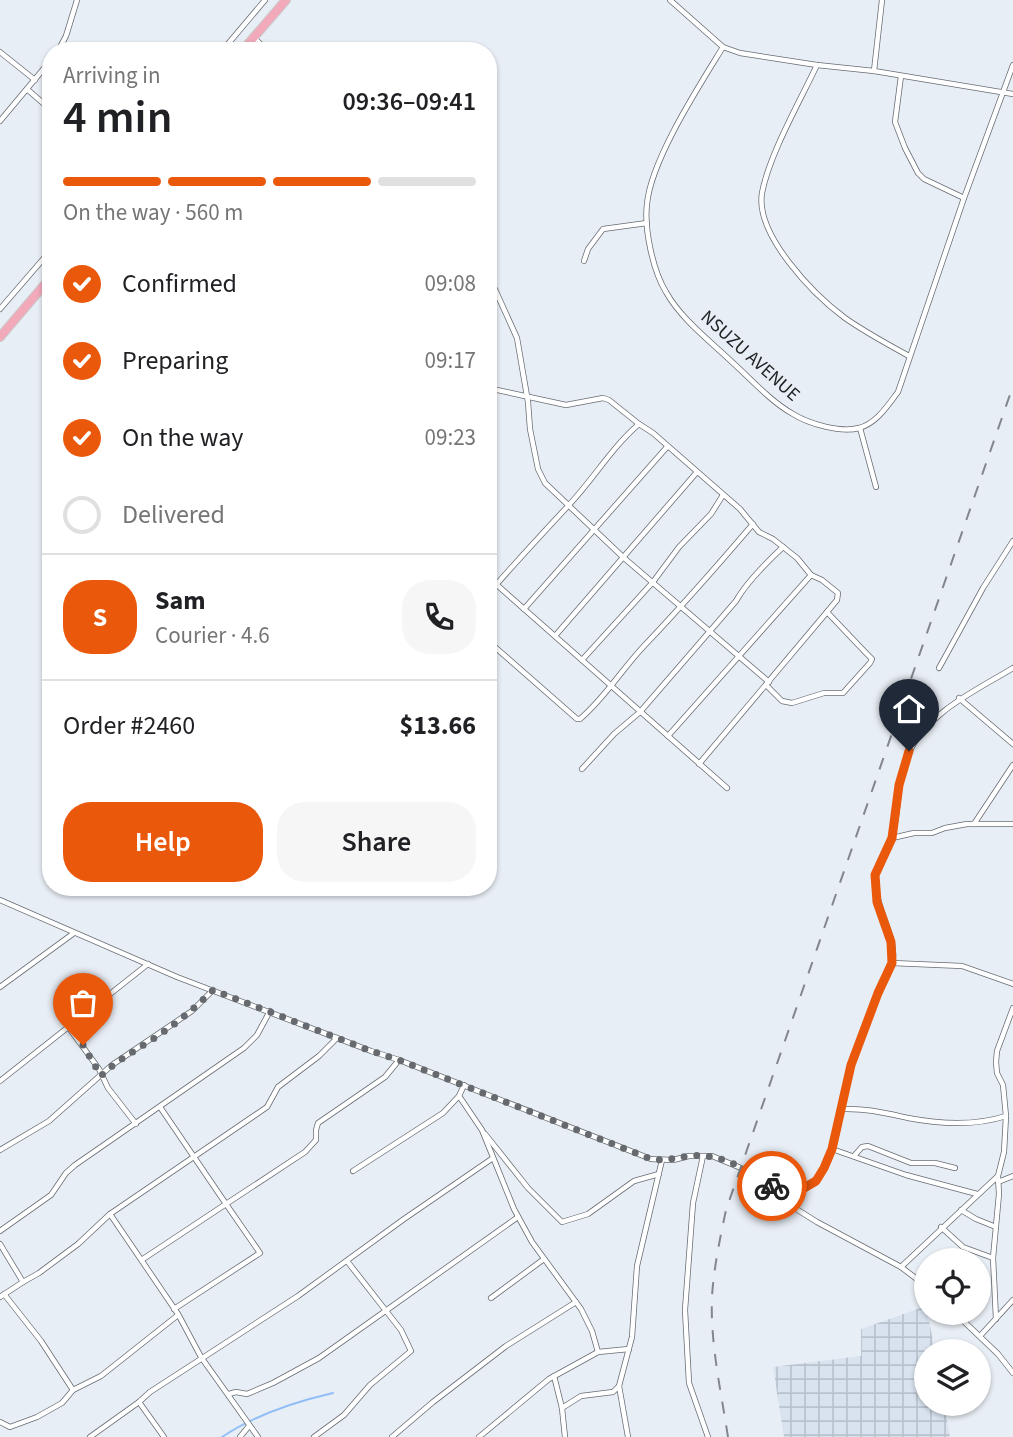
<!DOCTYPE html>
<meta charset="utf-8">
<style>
:root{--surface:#fff;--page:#f6f6f6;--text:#202124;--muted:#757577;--line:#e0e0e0;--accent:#ea580c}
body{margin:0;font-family:"Source Sans 3",sans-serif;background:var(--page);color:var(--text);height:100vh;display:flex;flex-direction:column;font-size:26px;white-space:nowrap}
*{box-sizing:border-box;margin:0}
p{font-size:23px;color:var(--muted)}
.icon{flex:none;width:38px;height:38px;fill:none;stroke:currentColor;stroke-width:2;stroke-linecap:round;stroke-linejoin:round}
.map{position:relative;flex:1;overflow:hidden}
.panel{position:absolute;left:42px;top:42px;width:455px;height:854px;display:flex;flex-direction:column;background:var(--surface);border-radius:28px;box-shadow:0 2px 5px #0004}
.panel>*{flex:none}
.buttons{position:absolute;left:914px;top:1248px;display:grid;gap:14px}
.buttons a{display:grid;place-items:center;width:77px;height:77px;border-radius:50%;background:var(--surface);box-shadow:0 2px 5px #0004;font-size:35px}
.pin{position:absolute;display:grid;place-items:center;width:60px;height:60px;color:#fff;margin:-72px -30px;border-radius:50% 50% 50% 0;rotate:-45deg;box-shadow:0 0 7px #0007}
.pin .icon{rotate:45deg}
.courier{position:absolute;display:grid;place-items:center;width:70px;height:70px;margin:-35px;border:5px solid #ea580c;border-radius:50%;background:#fff;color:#222;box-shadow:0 2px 9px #0007}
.headline em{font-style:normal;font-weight:600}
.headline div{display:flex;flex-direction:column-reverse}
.headline{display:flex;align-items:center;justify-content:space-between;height:119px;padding:0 21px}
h1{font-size:46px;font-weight:600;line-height:52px}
.bar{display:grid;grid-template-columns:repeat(4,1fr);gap:10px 7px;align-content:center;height:84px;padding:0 21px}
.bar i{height:9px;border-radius:5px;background:var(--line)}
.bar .current{background:var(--accent)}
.bar p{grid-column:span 4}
.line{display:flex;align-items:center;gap:18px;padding:0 21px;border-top:2px solid var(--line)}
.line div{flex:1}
.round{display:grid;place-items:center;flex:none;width:74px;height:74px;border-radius:28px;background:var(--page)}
ol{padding:0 21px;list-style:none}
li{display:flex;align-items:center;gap:21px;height:77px}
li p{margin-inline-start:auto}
li .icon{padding:7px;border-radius:50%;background:var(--accent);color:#fff;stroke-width:4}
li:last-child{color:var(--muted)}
li i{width:38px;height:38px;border:4px solid var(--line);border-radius:50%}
.primary-button{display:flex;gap:14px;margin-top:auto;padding:14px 21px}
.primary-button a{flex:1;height:80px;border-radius:28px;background:var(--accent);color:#fff;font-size:28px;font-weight:600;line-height:80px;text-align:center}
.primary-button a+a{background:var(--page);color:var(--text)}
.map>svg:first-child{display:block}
.industrial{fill:url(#industrial-grid)}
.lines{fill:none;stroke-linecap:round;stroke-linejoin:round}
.stream{stroke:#91bef7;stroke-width:2}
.minor-casing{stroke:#676c72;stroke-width:6}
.primary-casing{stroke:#c9caca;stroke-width:10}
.minor{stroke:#fff;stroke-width:4.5}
.primary{stroke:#f2aabb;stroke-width:8}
.rail{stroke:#83878c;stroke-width:2;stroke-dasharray:12 12;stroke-linecap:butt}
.done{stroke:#66696d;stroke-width:7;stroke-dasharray:0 12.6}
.route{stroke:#ea580c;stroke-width:9}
.labels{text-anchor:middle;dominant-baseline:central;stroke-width:7;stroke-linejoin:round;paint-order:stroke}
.street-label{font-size:19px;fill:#202224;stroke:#e8eef5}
</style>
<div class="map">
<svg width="1013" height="1437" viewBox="0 0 1013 1437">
<defs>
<pattern id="industrial-grid" width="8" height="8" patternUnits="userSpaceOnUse" patternTransform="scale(1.75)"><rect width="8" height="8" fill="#d8e3ef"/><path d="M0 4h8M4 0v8" fill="none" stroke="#b9c2cd"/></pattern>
</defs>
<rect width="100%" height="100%" fill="#e8eef5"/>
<path class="industrial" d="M926,1306L935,1351H926V1404H944L950,1437H784L773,1367L861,1356V1329Z"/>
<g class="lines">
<path class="stream" d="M222,1437C255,1415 294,1402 333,1393"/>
<g class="minor-casing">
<g id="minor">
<path d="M670,0L723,47L740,53L817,65L874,71L1013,94"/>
<path d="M254,38L268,51"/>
<path d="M723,47C699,86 651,160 647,204C644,229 653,271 666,292C681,319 710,341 732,362C751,379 770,401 793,414C809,424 841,433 859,428C877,423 888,405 898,392L964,198L1013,65"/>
<path d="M58,51L66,36L77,0"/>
<path d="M222,51L265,0"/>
<path d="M0,52L35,80"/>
<path d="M817,65C800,101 769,155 762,193C755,235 814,295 845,318C865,332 887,344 909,356"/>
<path d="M874,71L882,0"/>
<path d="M901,76L895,122L905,148L918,173L924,179L964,198"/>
<path d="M28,90L51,110"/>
<path d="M0,121L51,60"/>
<path d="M584,261L588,249L603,229L647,223"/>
<path d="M488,274L517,338L528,402L530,429L538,469L545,483L624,558L769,682"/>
<path d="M0,309L51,250"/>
<path d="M488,388L566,405L603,398L609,400L639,424"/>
<path d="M860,428L876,487"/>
<path d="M488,577L727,788"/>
<path d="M488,594C514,564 541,535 568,506C593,480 611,448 639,424L653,433L740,509L759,532L773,539L797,558L811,575L822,580L838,593L837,600L827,612L699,764"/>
<path d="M524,609L667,447"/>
<path d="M555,636L697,472"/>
<path d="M488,641L577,719H580C605,698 622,669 644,646C682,606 718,565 753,524"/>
<path d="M582,660L653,582L679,547L711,514L723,495"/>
<path d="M939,668L983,588L1013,541"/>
<path d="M766,685L782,701L792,703L824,693H843L870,663L872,659L866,653L827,612"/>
<path d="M959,698L1013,744"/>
<path d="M668,736L811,575"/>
<path d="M582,769L614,734L640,712L736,601C746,583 767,562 783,547"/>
<path d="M974,824L1013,765"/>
<path d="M892,838L914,833H932L945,828L967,824H1013"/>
<path d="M0,900L177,977L371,1051L399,1060L651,1159L673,1160L689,1156H712L741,1168L770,1185L793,1207L817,1222L901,1267L926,1286"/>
<path d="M892,963L962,966L1013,984"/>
<path d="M0,987L74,933"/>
<path d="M69,1028L99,1069L108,1088L136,1124"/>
<path d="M0,1081L148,964"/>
<path d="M464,1085L459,1096L482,1130L514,1209L532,1242L581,1309L592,1331L598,1352"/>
<path d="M160,1107L226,1204L305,1152L316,1140V1130L318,1123L385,1077L399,1060"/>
<path d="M842,1109C865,1108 885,1113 908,1118C940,1124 975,1126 1006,1116"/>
<path d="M485,1134L528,1188L562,1222L588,1214L634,1181L659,1174"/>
<path d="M832,1149L906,1175L977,1194"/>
<path d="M0,1150L49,1121L112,1065L192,1011L213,990"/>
<path d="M703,1156L693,1203L685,1310L689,1383L708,1437"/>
<path d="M854,1156L862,1147L868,1146L911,1163H935L955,1168"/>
<path d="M353,1171L443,1113L459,1096"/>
<path d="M998,1182L1013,1176"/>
<path d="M778,1190C792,1192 806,1190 817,1179C840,1153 840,1101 850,1068C858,1043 868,1017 878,993C883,982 891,971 893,959C896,938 876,907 875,882C874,865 888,853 892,838C900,810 896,781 908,754C928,712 975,691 1013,668"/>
<path d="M961,1210L976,1219L996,1227"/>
<path d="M110,1214L178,1314L201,1357L258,1437"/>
<path d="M941,1227L963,1247L993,1258"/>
<path d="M0,1231L51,1195L66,1173L75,1165L244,1048L257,1035L270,1011"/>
<path d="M0,1244L23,1282L0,1297"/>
<path d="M143,1259L226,1204L260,1253L174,1309"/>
<path d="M901,1267L998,1176L1004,1152L1006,1116L1003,1085L997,1073L996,1062L997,1051L1013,1008"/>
<path d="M23,1282L39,1273L78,1244L110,1214L267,1107L278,1087L319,1056L337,1038"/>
<path d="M4,1294L41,1341L73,1390"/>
<path d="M491,1298L544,1259"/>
<path d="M954,1312L998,1354L1013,1373"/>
<path d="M996,1319L993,1258L999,1194L998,1177"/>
<path d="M980,1336L1013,1300"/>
<path d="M554,1376L562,1408L565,1437"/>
<path d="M619,1386L632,1337L637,1266L662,1160"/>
<path d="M229,1394L236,1392L247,1394L273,1383L319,1358L518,1217"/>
<path d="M139,1402L164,1437"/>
<path d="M562,1408L581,1396L613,1392L619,1386L628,1437"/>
<path d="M0,1422L10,1427L37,1417L62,1403L73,1390L101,1376L178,1315"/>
<path d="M90,1437L139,1402L150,1392L298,1296L404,1219L493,1158"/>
<path d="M240,1437L249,1426"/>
<path d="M314,1437L344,1415L370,1385L411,1351L401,1330L347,1261"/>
<path d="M392,1437L433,1402L506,1346L576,1302"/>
<path d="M479,1437L549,1379L598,1352L629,1349"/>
</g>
</g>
<g class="primary-casing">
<g id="primary">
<path d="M242,51L286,0"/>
<path d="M0,337L51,277"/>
</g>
</g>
<use href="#minor" class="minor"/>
<use href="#primary" class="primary"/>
<path class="rail" d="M728,1437C721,1391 710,1343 712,1296C714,1267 720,1238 726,1210L1013,386"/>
</g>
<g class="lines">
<path class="done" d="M83,1045L101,1076C118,1059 137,1050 156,1037C177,1023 195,1008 213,990L371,1051L399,1060L651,1159C666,1161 675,1158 689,1156C718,1152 750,1170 772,1186"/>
<path class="route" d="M772,1186L777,1190L790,1192L804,1188L816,1181L824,1168L832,1149L851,1065L878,993L892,963L891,942L877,902L875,875L892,838L899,785L909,751"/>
</g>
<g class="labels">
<g class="street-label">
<text transform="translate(750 356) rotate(42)">NSUZU AVENUE</text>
</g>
</g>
</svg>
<div class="buttons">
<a><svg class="icon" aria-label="locate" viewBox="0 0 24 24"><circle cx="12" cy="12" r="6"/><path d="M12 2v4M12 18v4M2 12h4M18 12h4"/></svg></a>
<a><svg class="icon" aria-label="layers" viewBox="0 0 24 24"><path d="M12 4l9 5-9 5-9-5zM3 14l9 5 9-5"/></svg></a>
</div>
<div class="pin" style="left:83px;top:1045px;background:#ea580c"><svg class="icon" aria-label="bag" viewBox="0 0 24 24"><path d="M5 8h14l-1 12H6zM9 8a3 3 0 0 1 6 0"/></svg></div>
<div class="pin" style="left:909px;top:751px;background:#1f2937"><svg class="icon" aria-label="home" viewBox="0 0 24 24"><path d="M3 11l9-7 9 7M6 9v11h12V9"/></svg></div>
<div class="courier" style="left:772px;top:1186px"><svg class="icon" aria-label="bike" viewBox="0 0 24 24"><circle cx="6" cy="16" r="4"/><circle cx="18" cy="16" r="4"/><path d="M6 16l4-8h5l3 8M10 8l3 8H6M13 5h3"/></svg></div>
<section class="panel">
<div class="headline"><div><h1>4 min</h1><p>Arriving in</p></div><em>09:36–09:41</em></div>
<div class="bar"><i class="current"></i><i class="current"></i><i class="current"></i><i></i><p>On the way · 560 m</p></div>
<ol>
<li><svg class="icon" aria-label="check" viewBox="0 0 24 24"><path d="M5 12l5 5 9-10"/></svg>Confirmed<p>09:08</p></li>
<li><svg class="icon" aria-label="check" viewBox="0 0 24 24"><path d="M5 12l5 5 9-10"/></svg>Preparing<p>09:17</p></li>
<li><svg class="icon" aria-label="check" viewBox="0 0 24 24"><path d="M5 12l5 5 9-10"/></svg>On the way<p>09:23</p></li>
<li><i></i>Delivered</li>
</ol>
<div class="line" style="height:126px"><b class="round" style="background:var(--accent);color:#fff">S</b><div><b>Sam</b><p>Courier · 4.6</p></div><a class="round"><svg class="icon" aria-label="phone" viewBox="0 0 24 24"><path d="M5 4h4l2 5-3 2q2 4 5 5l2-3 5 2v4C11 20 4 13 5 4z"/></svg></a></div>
<div class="line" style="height:91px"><div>Order #2460</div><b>$13.66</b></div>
<div class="primary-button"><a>Help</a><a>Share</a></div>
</section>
</div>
